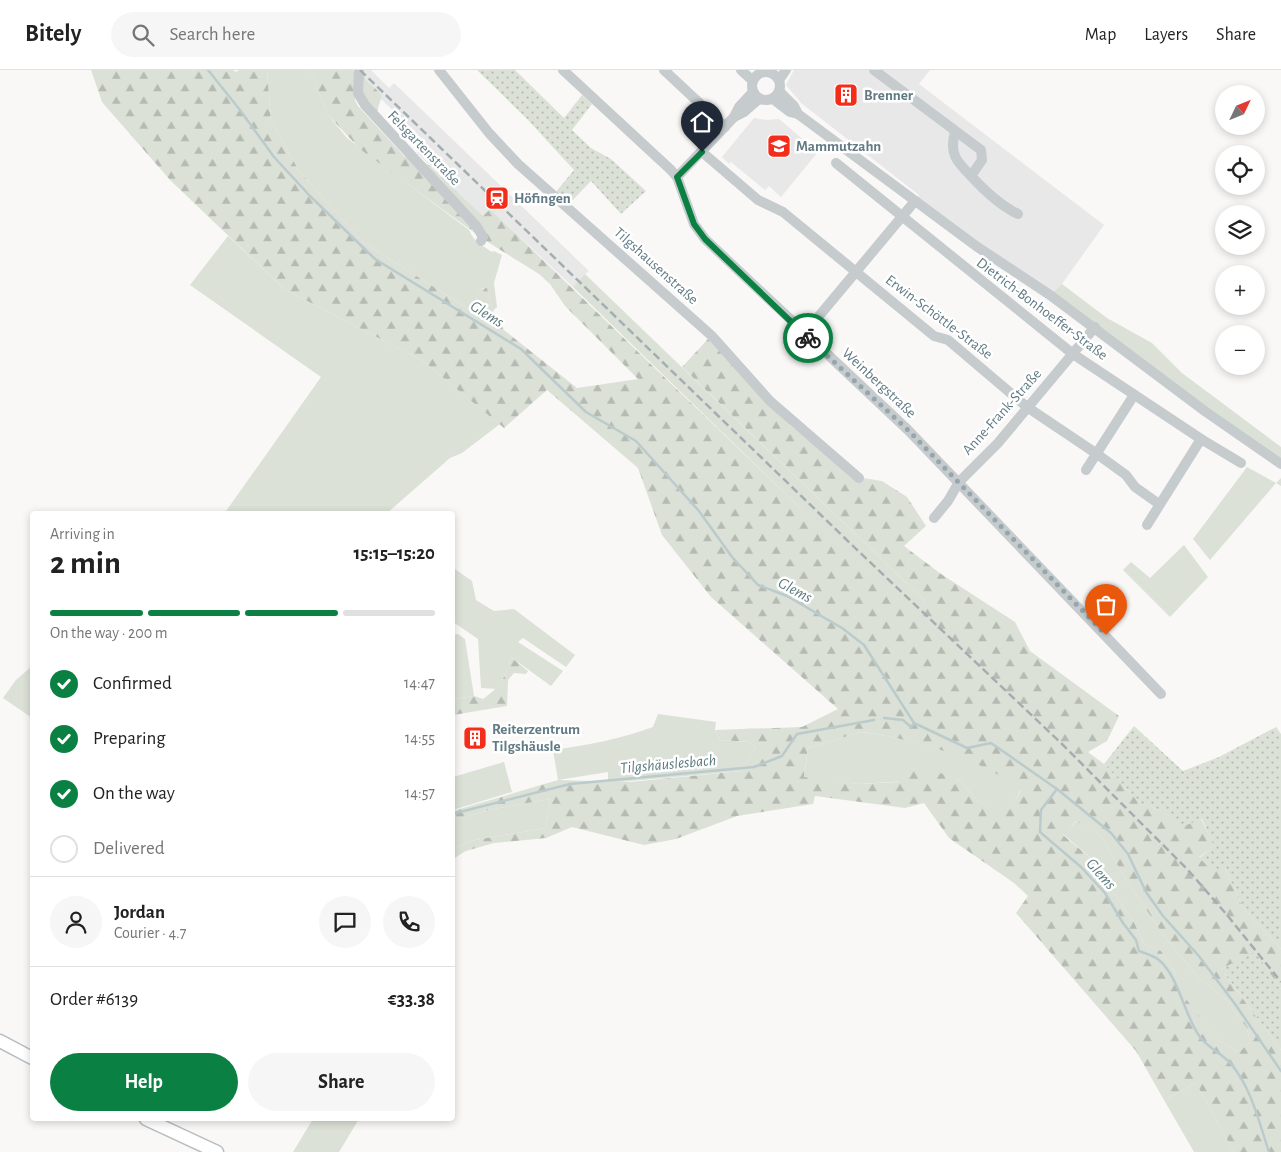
<!DOCTYPE html>
<meta charset="utf-8">
<style>
:root{--surface:#fff;--page:#f6f6f6;--text:#222;--muted:#767676;--line:#e0e0e0;--accent:#0b8043}
body{margin:0;font-family:"Alegreya Sans",sans-serif;background:var(--page);color:var(--text);height:100vh;display:flex;flex-direction:column;font-size:19px;white-space:nowrap}
*{box-sizing:border-box;margin:0}
p{font-size:16px;color:var(--muted)}
.icon{flex:none;width:28px;height:28px;fill:none;stroke:currentColor;stroke-width:2;stroke-linecap:round;stroke-linejoin:round}
.map{position:relative;flex:1;overflow:hidden}
.drawer{position:absolute;left:30px;top:441px;width:425px;height:610px;display:flex;flex-direction:column;background:var(--surface);border-radius:5px;box-shadow:0 2px 8px #0003}
.drawer>*{flex:none}
.needle{width:32px;rotate:47deg}
.tools{position:absolute;left:1215px;top:15px;display:grid;gap:10px}
.tools a{display:grid;place-items:center;width:50px;height:50px;border-radius:50%;background:var(--surface);box-shadow:0 2px 8px #0003;font-size:25px}
.pin{position:absolute;display:grid;place-items:center;width:42px;height:42px;color:#fff;margin:-51px -21px;border-radius:50% 50% 50% 0;rotate:-45deg;box-shadow:0 0 5px #0007}
.pin .icon{rotate:45deg}
.courier{position:absolute;display:grid;place-items:center;width:50px;height:50px;margin:-25px;border:4px solid #0b8043;border-radius:50%;background:#fff;color:#222;box-shadow:0 1px 6px #0007}
.overview em{font-style:normal;font-weight:600}
.overview div{display:flex;flex-direction:column-reverse}
.overview{display:flex;align-items:center;justify-content:space-between;height:85px;padding:0 20px}
h1{font-size:32px;font-weight:600;line-height:38px}
.bar{display:grid;grid-template-columns:repeat(4,1fr);gap:8px 5px;align-content:center;height:60px;padding:0 20px}
.bar i{height:6px;border-radius:4px;background:var(--line)}
.bar .selected{background:var(--accent)}
.bar p{grid-column:span 4}
.line{display:flex;align-items:center;gap:12px;padding:0 20px;border-top:1px solid var(--line)}
.line div{flex:1}
.round{display:grid;place-items:center;flex:none;width:52px;height:52px;border-radius:26px;background:var(--page)}
ol{padding:0 20px;list-style:none}
li{display:flex;align-items:center;gap:15px;height:55px}
li p{margin-inline-start:auto}
li .icon{padding:5px;border-radius:50%;background:var(--accent);color:#fff;stroke-width:4}
li:last-child{color:var(--muted)}
li i{width:28px;height:28px;border:2px solid var(--line);border-radius:50%}
.action{display:flex;gap:10px;margin-top:auto;padding:10px 20px}
.action a{flex:1;height:58px;border-radius:30px;background:var(--accent);color:#fff;font-size:20px;font-weight:600;line-height:58px;text-align:center}
.action a+a{background:var(--page);color:var(--text)}
header{display:flex;align-items:center;gap:30px;box-sizing:border-box;height:70px;padding:0 25px;background:var(--surface);border-bottom:1px solid var(--line)}
header strong{font-size:24px}
nav{display:flex;gap:28px;margin-inline-start:auto;font-size:18px}
.search{width:350px;height:45px;background:var(--page);display:flex;align-items:center;gap:12px;box-sizing:border-box;padding:0 18px;border-radius:28px;color:var(--muted);font-size:19px}
.map>svg:first-child{display:block}
.built{fill:#e7e8e7}
.green{fill:#dbe1d6}
.forest{fill:url(#forest-firs);fill-rule:evenodd}
.garden{fill:url(#garden-dots)}
.lines{fill:none;stroke-linecap:round;stroke-linejoin:round}
.stream{stroke:#bbcbcd;stroke-width:2.5}
.major-casing{stroke:#b6bdc0;stroke-width:15}
.minor{stroke:#c6cbce;stroke-width:10}
.major{stroke:#fff;stroke-width:12}
.rail{stroke:#a4aeb2;stroke-width:2.5;stroke-dasharray:8 4;stroke-linecap:butt}
.done{stroke:#96a6ac;stroke-width:5;stroke-dasharray:0 9}
.route{stroke:#0b8043;stroke-width:6}
.labels{text-anchor:middle;dominant-baseline:central;stroke-width:5;stroke-linejoin:round;paint-order:stroke}
.poi-label{font-size:15px;font-weight:bold;fill:#617a84;stroke:#fff;text-anchor:start}
.street-label{font-size:15px;fill:#617a84;stroke:#fff}
.water-label{font-size:16px;font-style:italic;fill:#5b7a7e;stroke:#fff}
</style>
<header>
<strong>Bitely</strong>
<div class="search"><svg class="icon" aria-label="search" viewBox="0 0 24 24"><circle cx="10" cy="10" r="6"/><path d="M15 15l6 6"/></svg>Search here</div>
<nav><a>Map</a><a>Layers</a><a>Share</a></nav>
</header>
<div class="map">
<svg width="1281" height="1082" viewBox="0 0 1281 1082">
<defs>
<pattern id="forest-firs" width="22" height="20" patternUnits="userSpaceOnUse" patternTransform="scale(1.25)"><rect width="22" height="20" fill="#dbe1d6"/><path d="M5 1l3.5 6h-7zM16 11l3.5 6h-7z" fill="#b5bbb3"/></pattern>
<pattern id="garden-dots" width="8" height="8" patternUnits="userSpaceOnUse" patternTransform="scale(1.25)"><rect width="8" height="8" fill="#dbe1d6"/><path d="M2 2h.1M6 6h.1" fill="none" stroke="#b5bbb3" stroke-width="1.8" stroke-linecap="round"/></pattern>
</defs>
<rect width="100%" height="100%" fill="#f9f8f6"/>
<g class="built">
<path d="M364,0H371L389,18L394,13L589,201L584,205L780,395L577,213L573,217L490,139L483,146L417,83L425,71L422,68L420,70L415,65L416,63L380,28L382,25L363,7Z"/>
<path d="M794,0H930L919,14L1104,155L1062,214L1050,225L915,131L919,125L801,33L786,15Z"/>
<path d="M754,48L766,50L779,49L818,82L781,127L769,116L765,120L731,92L729,94L722,87Z"/>
</g>
<g class="green">
<path d="M267,0H310L328,45L347,68L469,160C473,171 483,176 492,182L494,181L502,185L494,213L497,237L493,241L487,218L479,219L473,242L363,172L299,101L271,51Z"/>
<path d="M228,166L284,219L423,291L500,354L462,383L450,388L386,444H224L321,307L190,215Z"/>
<path d="M585,204L925,531L910,545L573,217Z"/>
<path d="M1062,214L1107,248L1152,273L1182,303L1281,377V394L1050,225Z"/>
<path d="M1247,397L1276,413L1281,408V416L1276,413L1210,490L1193,469Z"/>
<path d="M1184,475L1208,507L1170,547L1123,500L1131,492L1150,508Z"/>
<path d="M455,499L472,511L476,530L494,541L514,539L575,585L566,597L523,568L518,572L563,601L551,616L511,587L508,599L497,619L481,618L478,569L453,552L452,503Z"/>
<path d="M458,564L465,569L474,626L453,629V565Z"/>
<path d="M32,596V648L3,628L16,610Z"/>
<path d="M658,644L716,652L715,660L720,670L750,672L756,678L742,701L608,713V702L558,710L553,680C588,675 620,669 653,657Z"/>
<path d="M861,662C903,667 959,682 996,702C1005,706 1013,714 1021,720L1009,741L980,733L957,708L858,714L804,708L808,678Z"/>
<path d="M504,692L512,722L453,740V707Z"/>
<path d="M550,729L546,758L475,770L453,778L452,748L460,749L488,740Z"/>
<path d="M1077,751L1101,765L1124,807L1167,870L1198,907L1226,930L1247,958L1250,972L1239,982L1218,970L1185,929L1175,902L1161,881L1144,874L1133,850L1110,818L1100,796L1063,764Z"/>
<path d="M1196,1013L1234,1082H1194L1164,1030Z"/>
<path d="M313,1049H359L339,1082H293Z"/>
</g>
<g class="forest">
<path d="M91,0H233L236,2L239,0H267L271,51L299,101L363,172L473,242L479,219L487,218L493,241L504,260L577,318L638,309L565,236L550,214L539,204L483,169L360,79L328,45L310,0H353L356,3L355,30L358,36L405,87C413,91 423,90 430,96L483,146L490,139L910,544L925,531L682,297L708,269L792,357L837,392L863,408L882,411L907,427L926,456L904,476L941,504L1015,552L1030,581L1119,646L1107,671L1088,682L1104,694L1140,733L1162,741L1184,755L1201,749L1215,776L1199,787L1225,798L1243,838L1281,879V919L1255,883L1221,899L1281,980V1082H1234L1196,1013L1164,1030L1136,981L1016,843L1028,826L1014,813L949,768L924,733L905,738L815,726L813,734L737,746L676,769L644,775L572,757L546,768L494,773L466,781L453,789V778L475,770L546,758L550,729L488,740L460,749L453,748V741L558,710L630,712L742,701L756,678L750,672L720,670L715,660L802,657L838,639L711,527L662,465L638,398L547,320L504,358L423,291L284,219L170,110L102,32ZM861,662C910,668 983,688 1021,721L1009,740L980,733L957,708L912,695L898,712L858,714L804,707L808,678ZM1076,751L1101,765L1124,807L1167,870L1198,907L1226,930L1247,958L1250,972L1239,982L1218,970L1186,929L1175,902L1161,881L1144,874L1133,850L1110,818L1100,796L1063,765Z"/>
<path d="M363,7L382,25L375,48L361,29Z"/>
<path d="M511,587L528,601L526,604L514,603L508,610L507,636L453,645V629L474,626L483,629C499,618 507,606 511,587Z"/>
</g>
<g class="garden">
<path d="M477,0H515L564,48L582,25L592,34L572,60L591,78L611,89L646,121L621,144L591,111L570,133L555,123L574,100L527,49Z"/>
<path d="M1134,656L1183,701L1219,687L1276,657L1281,664V879L1243,838L1225,798L1212,800L1199,788L1214,776L1202,749L1184,756L1162,741L1140,733L1104,694Z"/>
<path d="M1255,882L1281,919V980L1221,899Z"/>
</g>
<g class="lines">
<g class="stream">
<path d="M208,0L240,40L274,87L310,126L375,189L521,279L586,342L636,371L699,441L732,487L758,515L787,526L842,558L864,575L914,653L967,678L991,673L1057,719L1041,740L1040,762L1081,797L1105,823L1123,853L1136,870L1139,881C1145,883 1154,886 1159,890C1179,907 1184,945 1200,967C1208,978 1223,984 1232,995C1252,1020 1259,1052 1269,1082"/>
<path d="M884,648L903,650L911,657L914,653"/>
<path d="M1057,719L1111,763L1128,784L1146,822L1163,846L1198,885L1235,934L1281,1001"/>
<path d="M452,744L570,714L754,697L782,686L797,664L874,650"/>
</g>
<g class="major-casing">
<g id="major">
<path d="M0,971L32,988"/>
<path d="M146,1049L217,1082"/>
</g>
</g>
<g class="minor">
<path d="M359,0L358,23L365,35L477,157L483,167L481,171"/>
<path d="M439,0L489,63L518,94L712,266L770,331L859,408"/>
<path d="M563,0L671,100L677,107L694,154L705,169L908,360L1161,624"/>
<path d="M664,0L725,57"/>
<path d="M741,0L753,11"/>
<path d="M874,0L981,80L982,90L971,106C956,91 949,83 955,62"/>
<circle cx="766" cy="16" r="14"/>
<path d="M779,10L786,0"/>
<path d="M779,21L794,36L798,44"/>
<path d="M773,29L790,42L798,44L976,176L1050,225L1206,342L1281,394"/>
<path d="M734,47L744,42L759,29"/>
<path d="M702,82L758,130L783,142L934,266L948,270L1027,337L1097,384L1126,405L1135,417L1159,434"/>
<path d="M836,93L1073,284L1201,369L1241,393"/>
<path d="M971,106C984,120 1001,136 1018,144"/>
<path d="M677,107L734,47L739,37L753,22"/>
<path d="M804,264L915,131"/>
<path d="M1086,400L1134,325"/>
<path d="M934,448L948,431L959,412L998,373L1095,257"/>
<path d="M1147,455L1201,369"/>
</g>
<use href="#major" class="major"/>
<path class="rail" d="M360,0L852,475L1063,675L1188,800L1227,845L1281,912"/>
</g>
<g class="lines">
<path class="done" d="M808,268L908,360L1106,565"/>
<path class="route" d="M702,82L677,107L694,154L705,169L808,268"/>
</g>
<defs>
<g id="building-square" transform="scale(1.25)"><rect x="-9" y="-9" width="18" height="18" rx="4" fill="#f42c1a" stroke="#fff"/><path d="M-4-6H4V6H1V3H-1V6H-4ZM-2.5-4.3h1.7v1.8h-1.7ZM.8-4.3h1.7v1.8H.8ZM-2.5-1h1.7V.8h-1.7ZM.8-1h1.7V.8H.8Z" fill="#fff"/></g>
<g id="school-square" transform="scale(1.25)"><rect x="-9" y="-9" width="18" height="18" rx="4" fill="#f42c1a" stroke="#fff"/><path d="M0-5L7-2L0 1L-7-2ZM-4 1L0 2.5L4 1V4Q0 6-4 4Z" fill="#fff"/></g>
<g id="station-square" transform="scale(1.25)"><rect x="-9" y="-9" width="18" height="18" rx="4" fill="#f42c1a" stroke="#fff"/><path d="M-3-6H3Q5-6 5-4V2Q5 4 3 4L4.5 6H3L1.5 4h-3L-3 6H-4.5L-3 4Q-5 4-5 2V-4Q-5-6-3-6ZM-3.5-4v3h7v-3ZM-3.5 1v1.5H-2V1ZM2 1v1.5H3.5V1Z" fill="#fff"/></g>
</defs>
<g fill-rule="evenodd">
<use href="#building-square" x="846" y="25"/>
<use href="#school-square" x="779" y="76"/>
<use href="#station-square" x="497" y="128"/>
<use href="#building-square" x="475" y="668"/>
</g>
<g class="labels">
<g class="poi-label">
<text x="864" y="25">Brenner</text>
<text x="796" y="76">Mammutzahn</text>
<text x="514" y="128">Höfingen</text>
<text x="492" y="659">Reiterzentrum<tspan x="492" dy="17">Tilgshäusle</tspan></text>
</g>
<g class="street-label">
<text transform="translate(424 78) rotate(46)">Felsgartenstraße</text>
<text transform="translate(656 196) rotate(42)">Tilgshausenstraße</text>
<text transform="translate(1042 239) rotate(37)">Dietrich-Bonhoeffer-Straße</text>
<text transform="translate(939 247) rotate(37)">Erwin-Schöttle-Straße</text>
<text transform="translate(879 313) rotate(43)">Weinbergstraße</text>
<text transform="translate(1002 342) rotate(-48)">Anne-Frank-Straße</text>
</g>
<g class="water-label">
<text transform="translate(487 244) rotate(32)">Glems</text>
<text transform="translate(795 520) rotate(28)">Glems</text>
<text transform="translate(668 694) rotate(-5)">Tilgshäuslesbach</text>
<text transform="translate(1101 804) rotate(48)">Glems</text>
</g>
</g>
</svg>
<div class="tools">
<a><svg class="needle" viewBox="-14 -14 28 28"><path d="M0-13l5 13h-10z" fill="#e53935"/><path d="M0 13l5-13h-10z" fill="#767676"/></svg></a>
<a><svg class="icon" aria-label="locate" viewBox="0 0 24 24"><circle cx="12" cy="12" r="6"/><path d="M12 2v4M12 18v4M2 12h4M18 12h4"/></svg></a>
<a><svg class="icon" aria-label="layers" viewBox="0 0 24 24"><path d="M12 4l9 5-9 5-9-5zM3 14l9 5 9-5"/></svg></a>
<a>+</a>
<a>−</a>
</div>
<div class="pin" style="left:1106px;top:565px;background:#ea580c"><svg class="icon" aria-label="bag" viewBox="0 0 24 24"><path d="M5 8h14l-1 12H6zM9 8a3 3 0 0 1 6 0"/></svg></div>
<div class="pin" style="left:702px;top:82px;background:#1f2937"><svg class="icon" aria-label="home" viewBox="0 0 24 24"><path d="M3 11l9-7 9 7M6 9v11h12V9"/></svg></div>
<div class="courier" style="left:808px;top:268px"><svg class="icon" aria-label="bike" viewBox="0 0 24 24"><circle cx="6" cy="16" r="4"/><circle cx="18" cy="16" r="4"/><path d="M6 16l4-8h5l3 8M10 8l3 8H6M13 5h3"/></svg></div>
<section class="drawer">
<div class="overview"><div><h1>2 min</h1><p>Arriving in</p></div><em>15:15–15:20</em></div>
<div class="bar"><i class="selected"></i><i class="selected"></i><i class="selected"></i><i></i><p>On the way · 200 m</p></div>
<ol>
<li><svg class="icon" aria-label="check" viewBox="0 0 24 24"><path d="M5 12l5 5 9-10"/></svg>Confirmed<p>14:47</p></li>
<li><svg class="icon" aria-label="check" viewBox="0 0 24 24"><path d="M5 12l5 5 9-10"/></svg>Preparing<p>14:55</p></li>
<li><svg class="icon" aria-label="check" viewBox="0 0 24 24"><path d="M5 12l5 5 9-10"/></svg>On the way<p>14:57</p></li>
<li><i></i>Delivered</li>
</ol>
<div class="line" style="height:90px"><a class="round"><svg class="icon" aria-label="person" viewBox="0 0 24 24"><circle cx="12" cy="8" r="4"/><path d="M4 21q1-7 8-7t8 7"/></svg></a><div><b>Jordan</b><p>Courier · 4.7</p></div><a class="round"><svg class="icon" aria-label="chat" viewBox="0 0 24 24"><path d="M4 5h16v11H9l-5 4z"/></svg></a><a class="round"><svg class="icon" aria-label="phone" viewBox="0 0 24 24"><path d="M5 4h4l2 5-3 2q2 4 5 5l2-3 5 2v4C11 20 4 13 5 4z"/></svg></a></div>
<div class="line" style="height:65px"><div>Order #6139</div><b>€33.38</b></div>
<div class="action"><a>Help</a><a>Share</a></div>
</section>
</div>
